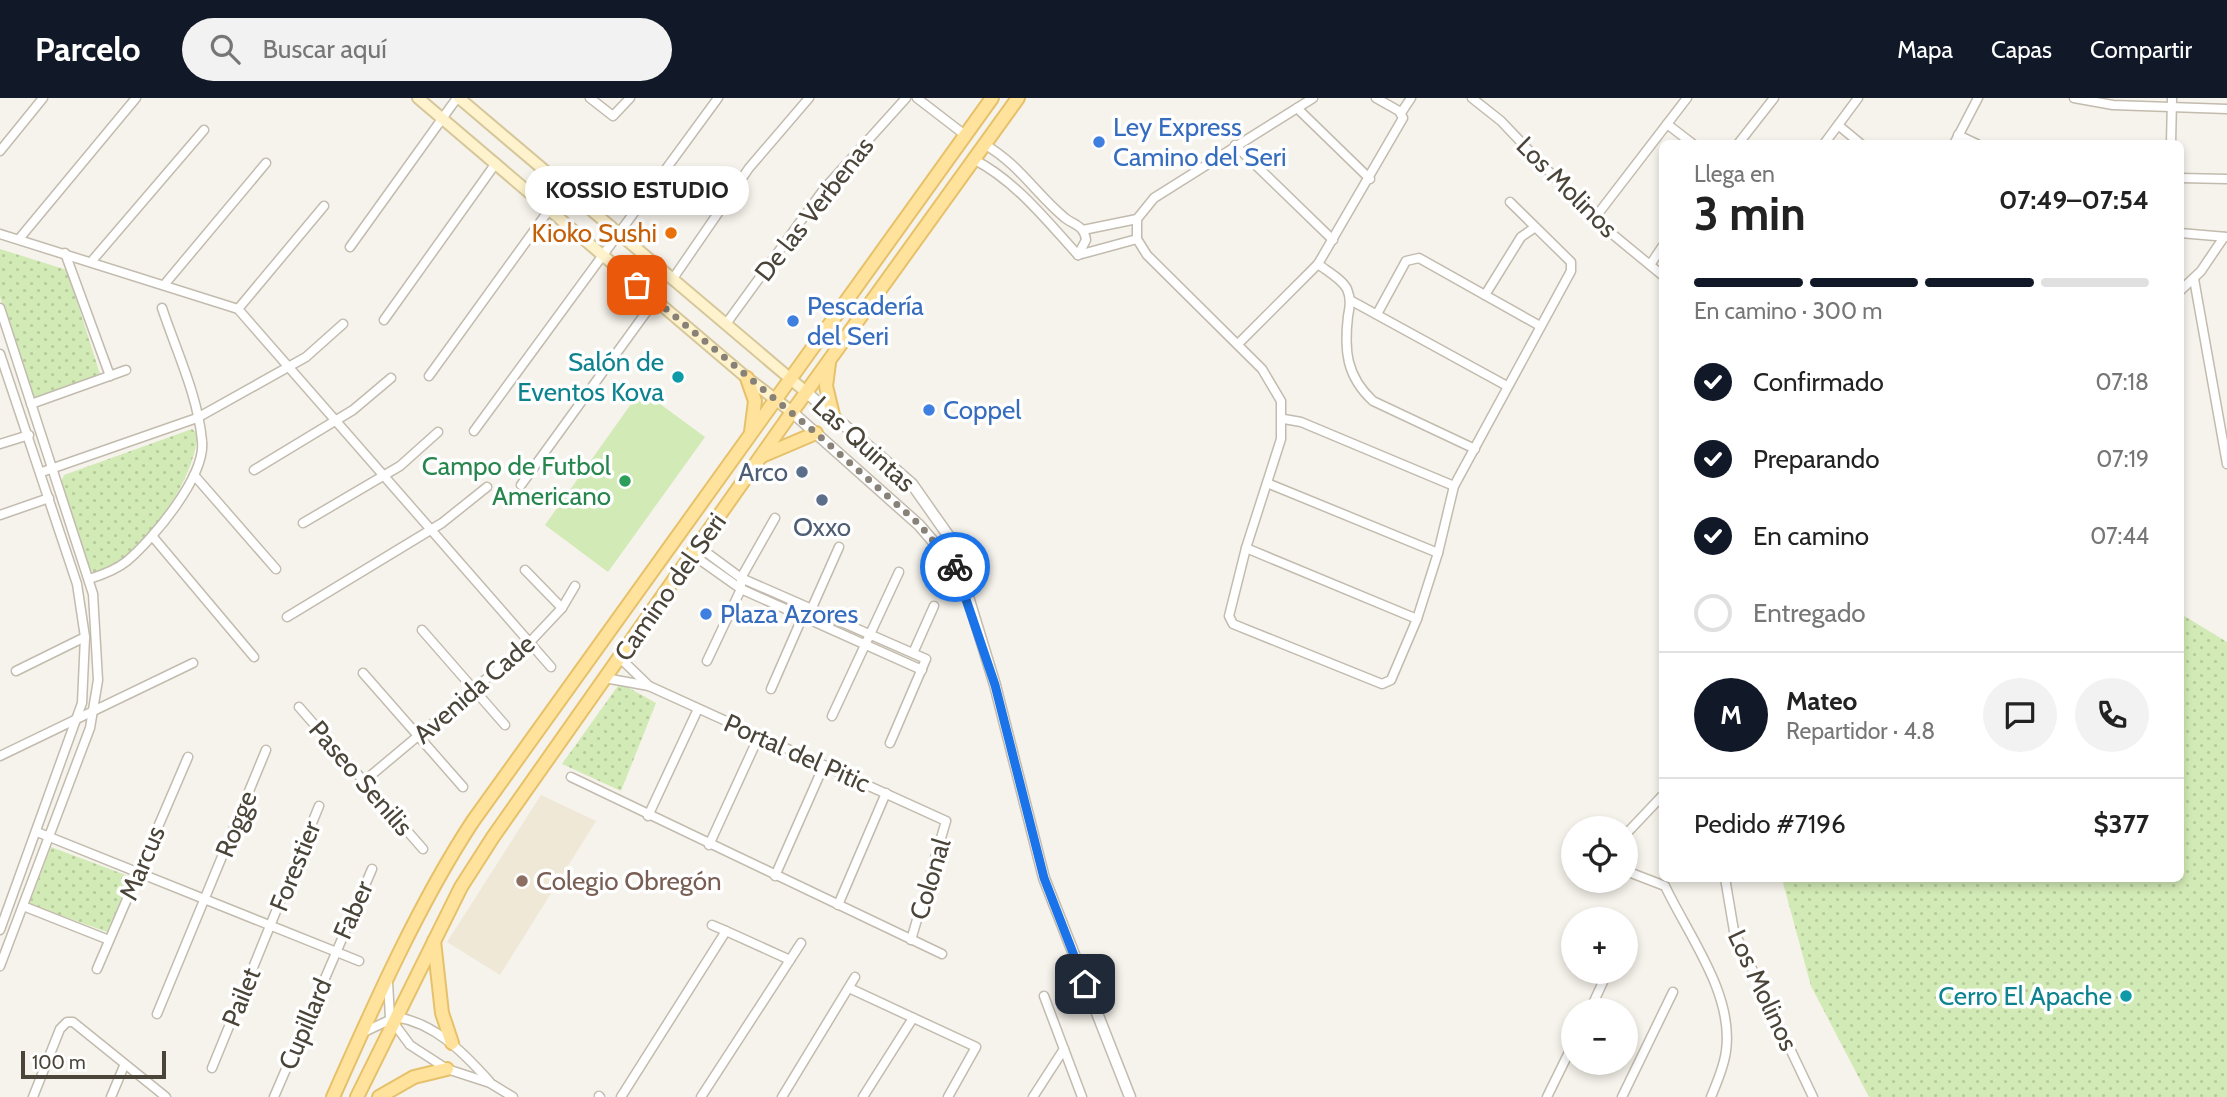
<!DOCTYPE html>
<html lang="es">
<meta charset="utf-8">
<style>
:root{--surface:#fff;--page:#f2f2f2;--text:#222;--muted:#767676;--line:#e0e0e0;--accent:#111827}
body{margin:0;font-family:Cabin,sans-serif;background:var(--page);color:var(--text);height:100vh;display:flex;flex-direction:column;font-size:26px;white-space:nowrap}
*{box-sizing:border-box;margin:0}
p{font-size:23px;color:var(--muted)}
.icon{flex:none;width:38px;height:38px;fill:none;stroke:currentColor;stroke-width:2;stroke-linecap:round;stroke-linejoin:round}
.map{position:relative;flex:1;overflow:hidden}
.details{position:absolute;left:1659px;top:42px;width:525px;height:742px;display:flex;flex-direction:column;background:var(--surface);border-radius:10px;box-shadow:0 4px 10px #0003}
.details>*{flex:none}
.fabs{position:absolute;left:1561px;top:718px;display:grid;gap:14px}
.fabs a{display:grid;place-items:center;width:77px;height:77px;border-radius:50%;background:var(--surface);box-shadow:0 4px 10px #0003;font-size:35px}
.scale{position:absolute;left:21px;bottom:18px;width:145px;box-sizing:border-box;padding-left:7px;border:4px solid #4b4439;border-top:0;font-size:19px;line-height:24px;white-space:nowrap;color:#4b4439;-webkit-text-stroke:5px #fff;paint-order:stroke}
.pin{position:absolute;display:grid;place-items:center;width:60px;height:60px;color:#fff;margin:-30px;border-radius:14px;box-shadow:0 4px 10px #0006}
.courier{position:absolute;display:grid;place-items:center;width:70px;height:70px;margin:-35px;border:5px solid #1a73e8;border-radius:50%;background:#fff;color:#222;box-shadow:0 2px 9px #0007}
.bubble{position:absolute;height:49px;border-radius:24px;background:var(--surface);box-shadow:0 4px 10px #0003;font-size:23px;font-weight:800;line-height:49px;text-align:center}
.overview em{font-style:normal;font-weight:800}
.overview div{display:flex;flex-direction:column-reverse}
.overview{display:flex;align-items:center;justify-content:space-between;height:119px;padding:0 35px}
h1{font-size:46px;font-weight:800;line-height:52px}
.bar{display:grid;grid-template-columns:repeat(4,1fr);gap:10px 7px;align-content:center;height:84px;padding:0 35px}
.bar i{height:9px;border-radius:5px;background:var(--line)}
.bar .active{background:var(--accent)}
.bar p{grid-column:span 4}
.line{display:flex;align-items:center;gap:18px;padding:0 35px;border-top:2px solid var(--line)}
.line div{flex:1}
.round{display:grid;place-items:center;flex:none;width:74px;height:74px;border-radius:37px;background:var(--page)}
ol{padding:0 35px;list-style:none}
li{display:flex;align-items:center;gap:21px;height:77px}
li p{margin-inline-start:auto}
li .icon{padding:7px;border-radius:50%;background:var(--accent);color:#fff;stroke-width:4}
li:last-child{color:var(--muted)}
li i{width:38px;height:38px;border:4px solid var(--line);border-radius:50%}
header{display:flex;align-items:center;gap:42px;box-sizing:border-box;height:98px;padding:0 35px;background:var(--accent);color:#fff}
header strong{font-size:33px}
nav{display:flex;gap:38px;margin-inline-start:auto;font-size:24px}
.search{width:490px;height:63px;background:var(--page);display:flex;align-items:center;gap:18px;box-sizing:border-box;padding:0 24px;border-radius:38px;color:var(--muted);font-size:26px}
.map>svg:first-child{display:block}
.education{fill:#efe8d6}
.grass{fill:url(#grass-dots)}
.pitch{fill:#d2eab5}
.lines{fill:none;stroke-linecap:round;stroke-linejoin:round}
.minor-casing{stroke:#c2bbae;stroke-width:11}
.tertiary-casing{stroke:#c2bbae;stroke-width:13}
.secondary-casing{stroke:#d6c79b;stroke-width:14}
.primary-casing{stroke:#e6c16a;stroke-width:16}
.minor{stroke:#fff;stroke-width:8}
.tertiary{stroke:#fff;stroke-width:10}
.secondary{stroke:#fff3cd;stroke-width:10}
.primary{stroke:#ffe39c;stroke-width:12}
.done{stroke:#878178;stroke-width:7;stroke-dasharray:0 12.6}
.route{stroke:#1a73e8;stroke-width:9}
.shop-dot{fill:#3f7fe0;stroke:#fff;stroke-width:2.5}
.food-dot{fill:#e8710a;stroke:#fff;stroke-width:2.5}
.culture-dot{fill:#0f9aa8;stroke:#fff;stroke-width:2.5}
.service-dot{fill:#5c6f8a;stroke:#fff;stroke-width:2.5}
.leisure-dot{fill:#2e9e5b;stroke:#fff;stroke-width:2.5}
.education-dot{fill:#8d6e63;stroke:#fff;stroke-width:2.5}
.labels{text-anchor:middle;dominant-baseline:central;stroke-width:7;stroke-linejoin:round;paint-order:stroke}
.shop-label{font-size:26px;fill:#366cbe;stroke:#fff;text-anchor:start}
.street-label{font-size:26px;fill:#4b4439;stroke:#fff}
.food-label{font-size:26px;fill:#c56008;stroke:#fff;text-anchor:end}
.culture-label{font-size:26px;fill:#0d838f;stroke:#fff;text-anchor:end}
.leisure-label{font-size:26px;fill:#27864d;stroke:#fff;text-anchor:end}
.service-label{font-size:26px;fill:#4e5e75;stroke:#fff;text-anchor:end}
.education-label{font-size:26px;fill:#785e54;stroke:#fff;text-anchor:start}
</style>
<header>
<strong>Parcelo</strong>
<div class="search"><svg class="icon" aria-label="search" viewBox="0 0 24 24"><circle cx="10" cy="10" r="6"/><path d="M15 15l6 6"/></svg>Buscar aquí</div>
<nav><a>Mapa</a><a>Capas</a><a>Compartir</a></nav>
</header>
<div class="map">
<svg width="2227" height="999" viewBox="0 0 2227 999">
<defs>
<pattern id="grass-dots" width="8" height="8" patternUnits="userSpaceOnUse" patternTransform="scale(1.75)"><rect width="8" height="8" fill="#d2eab5"/><path d="M2 2h.1M6 6h.1" fill="none" stroke="#b6ca9c" stroke-width="1.8" stroke-linecap="round"/></pattern>
</defs>
<rect width="100%" height="100%" fill="#f6f3ec"/>
<path class="education" d="M541,697L596,723L500,877L447,844Z"/>
<g class="grass">
<path d="M0,151L67,172L100,276L98,281L37,303L31,299L0,199Z"/>
<path d="M192,331L198,336C193,380 160,429 127,459C120,466 108,471 98,476L89,472L61,384L64,377Z"/>
<path d="M2181,516L2227,544V999H1869L1811,888L1782,781L2180,780Z"/>
<path d="M620,585L656,605L621,693L562,666Z"/>
<path d="M51,749L131,779L107,834L29,806Z"/>
</g>
<path class="pitch" d="M641,292L705,339L608,474L545,427Z"/>
<g class="lines">
<g class="minor-casing">
<g id="minor">
<path d="M590,0L613,18L630,0"/>
<path d="M917,0L965,37"/>
<path d="M1313,0L1154,100L1137,121V141L1147,157L1262,271L1281,303V341L1246,450L1229,518L1233,526L1382,586L1391,582L1417,521L1438,455L1454,388L1571,173V164L1510,104"/>
<path d="M1472,0L1501,23L1594,121L1662,177"/>
<path d="M2074,0L2113,7L2227,11"/>
<path d="M1297,10L1370,81"/>
<path d="M1401,15L1411,0"/>
<path d="M1667,26L1693,46"/>
<path d="M1838,27L1861,46"/>
<path d="M1958,37L1977,46"/>
<path d="M984,46C1020,67 1035,95 1065,120C1074,127 1084,127 1086,142L1078,157"/>
<path d="M1738,46L1774,0"/>
<path d="M1824,46L1858,0"/>
<path d="M1954,46L1978,0"/>
<path d="M2171,46L2172,0"/>
<path d="M1235,47L1333,142"/>
<path d="M0,53L43,0"/>
<path d="M973,61C1016,83 1046,122 1078,157"/>
<path d="M2180,80L2227,81"/>
<path d="M1594,121L1687,0"/>
<path d="M1083,132L1137,121"/>
<path d="M2180,135L2227,139"/>
<path d="M0,136L238,211L551,569"/>
<path d="M19,141L136,0"/>
<path d="M350,149L457,0"/>
<path d="M65,155L110,278"/>
<path d="M1078,157L1137,141"/>
<path d="M91,164L204,32"/>
<path d="M1318,166C1327,173 1342,181 1347,191C1351,200 1350,208 1348,218C1344,252 1346,278 1373,303L1475,351"/>
<path d="M1650,167L1662,149"/>
<path d="M2194,181L2227,366"/>
<path d="M672,182L749,70L809,0"/>
<path d="M164,187L266,65"/>
<path d="M2180,193L2201,173L2224,139"/>
<path d="M1485,197L1521,139L1534,130"/>
<path d="M1350,202L1507,288"/>
<path d="M0,210L93,496L98,582L90,630L0,868"/>
<path d="M238,211L324,108"/>
<path d="M1377,216L1406,163L1419,160L1540,228"/>
<path d="M384,222L496,65"/>
<path d="M726,226L824,91L906,0"/>
<path d="M1238,246L1318,166L1403,20L1399,13L1376,0"/>
<path d="M0,256L77,486L85,539L82,605L0,832"/>
<path d="M429,278L549,112"/>
<path d="M31,306L126,272"/>
<path d="M1284,321L1301,324L1454,388"/>
<path d="M474,333L718,0"/>
<path d="M0,346L29,337"/>
<path d="M254,372L353,312L391,280"/>
<path d="M42,374L197,320L306,259L343,226"/>
<path d="M194,377L276,471"/>
<path d="M1267,385L1438,455"/>
<path d="M521,387L655,202"/>
<path d="M0,417L49,400"/>
<path d="M303,425L400,368L438,334"/>
<path d="M153,439L254,559"/>
<path d="M699,449L741,480L926,561L890,645"/>
<path d="M1246,450L1417,521"/>
<path d="M693,457L741,491L922,572"/>
<path d="M525,472L562,510"/>
<path d="M89,481C102,477 116,472 127,463C153,441 206,378 202,343C198,298 176,252 162,210"/>
<path d="M287,519L442,425L487,389"/>
<path d="M422,532L505,627"/>
<path d="M913,555L934,508"/>
<path d="M620,560L649,588"/>
<path d="M707,563L741,491V480L775,420"/>
<path d="M16,573L85,539"/>
<path d="M363,575L463,689"/>
<path d="M605,580L649,588L946,723L911,842"/>
<path d="M771,591L802,520L811,512L839,449"/>
<path d="M299,609L423,751"/>
<path d="M832,618L899,474"/>
<path d="M0,658L193,565"/>
<path d="M571,679L942,856"/>
<path d="M363,684L529,545L562,510L575,488"/>
<path d="M648,718L698,611"/>
<path d="M37,734L359,863"/>
<path d="M1626,736L1662,698"/>
<path d="M709,747L759,638"/>
<path d="M1626,773L1665,788C1688,837 1734,896 1726,953C1724,969 1717,984 1711,999"/>
<path d="M775,778L824,667"/>
<path d="M1725,780L1734,833L1813,999"/>
<path d="M838,807L886,695"/>
<path d="M23,808L109,842"/>
<path d="M712,827L726,833"/>
<path d="M97,871L188,659"/>
<path d="M388,884L390,920L410,947L447,971L490,985L513,999"/>
<path d="M849,890L976,949L948,999"/>
<path d="M1044,898L1082,999"/>
<path d="M1590,912L1608,873"/>
<path d="M157,916L266,652"/>
<path d="M364,934L396,919C435,925 464,955 489,983"/>
<path d="M212,970L319,708"/>
<path d="M599,998L600,999"/>
<path d="M33,999L60,931L67,924H73L166,999"/>
<path d="M111,999L124,968"/>
<path d="M274,999L372,771"/>
<path d="M621,999L726,833L790,862"/>
<path d="M701,999L801,845"/>
<path d="M782,999L855,879"/>
<path d="M863,999L913,920"/>
<path d="M1033,999L1064,951"/>
<path d="M1547,999L1573,946"/>
<path d="M1622,999L1673,894"/>
</g>
</g>
<g class="tertiary-casing">
<g id="tertiary">
<path d="M806,294L912,386L950,440L995,587L1044,780L1130,999"/>
<path d="M792,314L919,427L956,470"/>
</g>
</g>
<g class="secondary-casing">
<g id="secondary">
<path d="M418,0L747,280L792,314"/>
<path d="M459,0L806,294"/>
</g>
</g>
<g class="primary-casing">
<g id="primary">
<path d="M829,265L826,288L833,317"/>
<path d="M747,280L755,303L751,334"/>
<path d="M762,358L816,335"/>
<path d="M434,843L442,915L452,945"/>
<path d="M333,999C373,909 419,805 473,723L992,0"/>
<path d="M357,999L461,789L493,739L792,314L1018,0"/>
<path d="M379,999L414,979L447,971"/>
</g>
</g>
<use href="#minor" class="minor"/>
<use href="#tertiary" class="tertiary"/>
<use href="#secondary" class="secondary"/>
<use href="#primary" class="primary"/>
</g>
<g class="lines">
<path class="done" d="M637,187L816,335L919,426L955,469"/>
<path class="route" d="M955,469L995,587L1044,780L1085,886"/>
</g>
<g class="shop-dot">
<circle cx="1099" cy="44" r="7"/>
<circle cx="793" cy="223" r="7"/>
<circle cx="929" cy="312" r="7"/>
<circle cx="706" cy="516" r="7"/>
</g>
<circle class="food-dot" cx="671" cy="135" r="7"/>
<g class="culture-dot">
<circle cx="678" cy="279" r="7"/>
<circle cx="2126" cy="898" r="7"/>
</g>
<g class="service-dot">
<circle cx="802" cy="374" r="7"/>
<circle cx="822" cy="402" r="7"/>
</g>
<circle class="leisure-dot" cx="625" cy="383" r="7"/>
<circle class="education-dot" cx="522" cy="783" r="7"/>
<g class="labels">
<g class="shop-label">
<text x="1113" y="29">Ley Express<tspan x="1113" dy="30">Camino del Seri</tspan></text>
<text x="807" y="208">Pescadería<tspan x="807" dy="30">del Seri</tspan></text>
<text x="943" y="312">Coppel</text>
<text x="720" y="516">Plaza Azores</text>
</g>
<g class="street-label">
<text transform="translate(1567 89) rotate(45)">Los Molinos</text>
<text transform="translate(814 111) rotate(-52)">De las Verbenas</text>
<text transform="translate(864 346) rotate(42)">Las Quintas</text>
<text transform="translate(670 489) rotate(-55)">Camino del Seri</text>
<text transform="translate(474 591) rotate(-41)">Avenida Cade</text>
<text transform="translate(797 655) rotate(24)">Portal del Pitic</text>
<text transform="translate(361 680) rotate(49)">Paseo Senilis</text>
<text transform="translate(236 726) rotate(-68)">Rogge</text>
<text transform="translate(142 765) rotate(-67)">Marcus</text>
<text transform="translate(295 768) rotate(-68)">Forestier</text>
<text transform="translate(930 781) rotate(-73)">Colonal</text>
<text transform="translate(353 812) rotate(-66)">Faber</text>
<text transform="translate(1763 892) rotate(65)">Los Molinos</text>
<text transform="translate(241 899) rotate(-68)">Pailet</text>
<text transform="translate(305 926) rotate(-67)">Cupillard</text>
</g>
<g class="food-label">
<text x="657" y="135">Kioko Sushi</text>
</g>
<g class="culture-label">
<text x="664" y="264">Salón de<tspan x="664" dy="30">Eventos Kova</tspan></text>
<text x="2112" y="898">Cerro El Apache</text>
</g>
<g class="leisure-label">
<text x="611" y="368">Campo de Futbol<tspan x="611" dy="30">Americano</tspan></text>
</g>
<g class="service-label">
<text x="788" y="374">Arco</text>
<text x="822" y="429" text-anchor="middle">Oxxo</text>
</g>
<g class="education-label">
<text x="536" y="783">Colegio Obregón</text>
</g>
</g>
</svg>
<div class="fabs">
<a><svg class="icon" aria-label="locate" viewBox="0 0 24 24"><circle cx="12" cy="12" r="6"/><path d="M12 2v4M12 18v4M2 12h4M18 12h4"/></svg></a>
<a>+</a>
<a>−</a>
</div>
<div class="scale">100 m</div>
<div class="pin" style="left:637px;top:187px;background:#ea580c"><svg class="icon" aria-label="bag" viewBox="0 0 24 24"><path d="M5 8h14l-1 12H6zM9 8a3 3 0 0 1 6 0"/></svg></div>
<div class="pin" style="left:1085px;top:886px;background:#1f2937"><svg class="icon" aria-label="home" viewBox="0 0 24 24"><path d="M3 11l9-7 9 7M6 9v11h12V9"/></svg></div>
<div class="courier" style="left:955px;top:469px"><svg class="icon" aria-label="bike" viewBox="0 0 24 24"><circle cx="6" cy="16" r="4"/><circle cx="18" cy="16" r="4"/><path d="M6 16l4-8h5l3 8M10 8l3 8H6M13 5h3"/></svg></div>
<div class="bubble" style="left:525px;top:68px;width:224px">KOSSIO ESTUDIO</div>
<section class="details">
<div class="overview"><div><h1>3 min</h1><p>Llega en</p></div><em>07:49–07:54</em></div>
<div class="bar"><i class="active"></i><i class="active"></i><i class="active"></i><i></i><p>En camino · 300 m</p></div>
<ol>
<li><svg class="icon" aria-label="check" viewBox="0 0 24 24"><path d="M5 12l5 5 9-10"/></svg>Confirmado<p>07:18</p></li>
<li><svg class="icon" aria-label="check" viewBox="0 0 24 24"><path d="M5 12l5 5 9-10"/></svg>Preparando<p>07:19</p></li>
<li><svg class="icon" aria-label="check" viewBox="0 0 24 24"><path d="M5 12l5 5 9-10"/></svg>En camino<p>07:44</p></li>
<li><i></i>Entregado</li>
</ol>
<div class="line" style="height:126px"><b class="round" style="background:var(--accent);color:#fff">M</b><div><b>Mateo</b><p>Repartidor · 4.8</p></div><a class="round"><svg class="icon" aria-label="chat" viewBox="0 0 24 24"><path d="M4 5h16v11H9l-5 4z"/></svg></a><a class="round"><svg class="icon" aria-label="phone" viewBox="0 0 24 24"><path d="M5 4h4l2 5-3 2q2 4 5 5l2-3 5 2v4C11 20 4 13 5 4z"/></svg></a></div>
<div class="line" style="height:91px"><div>Pedido #7196</div><b>$377</b></div>
</section>
</div>
